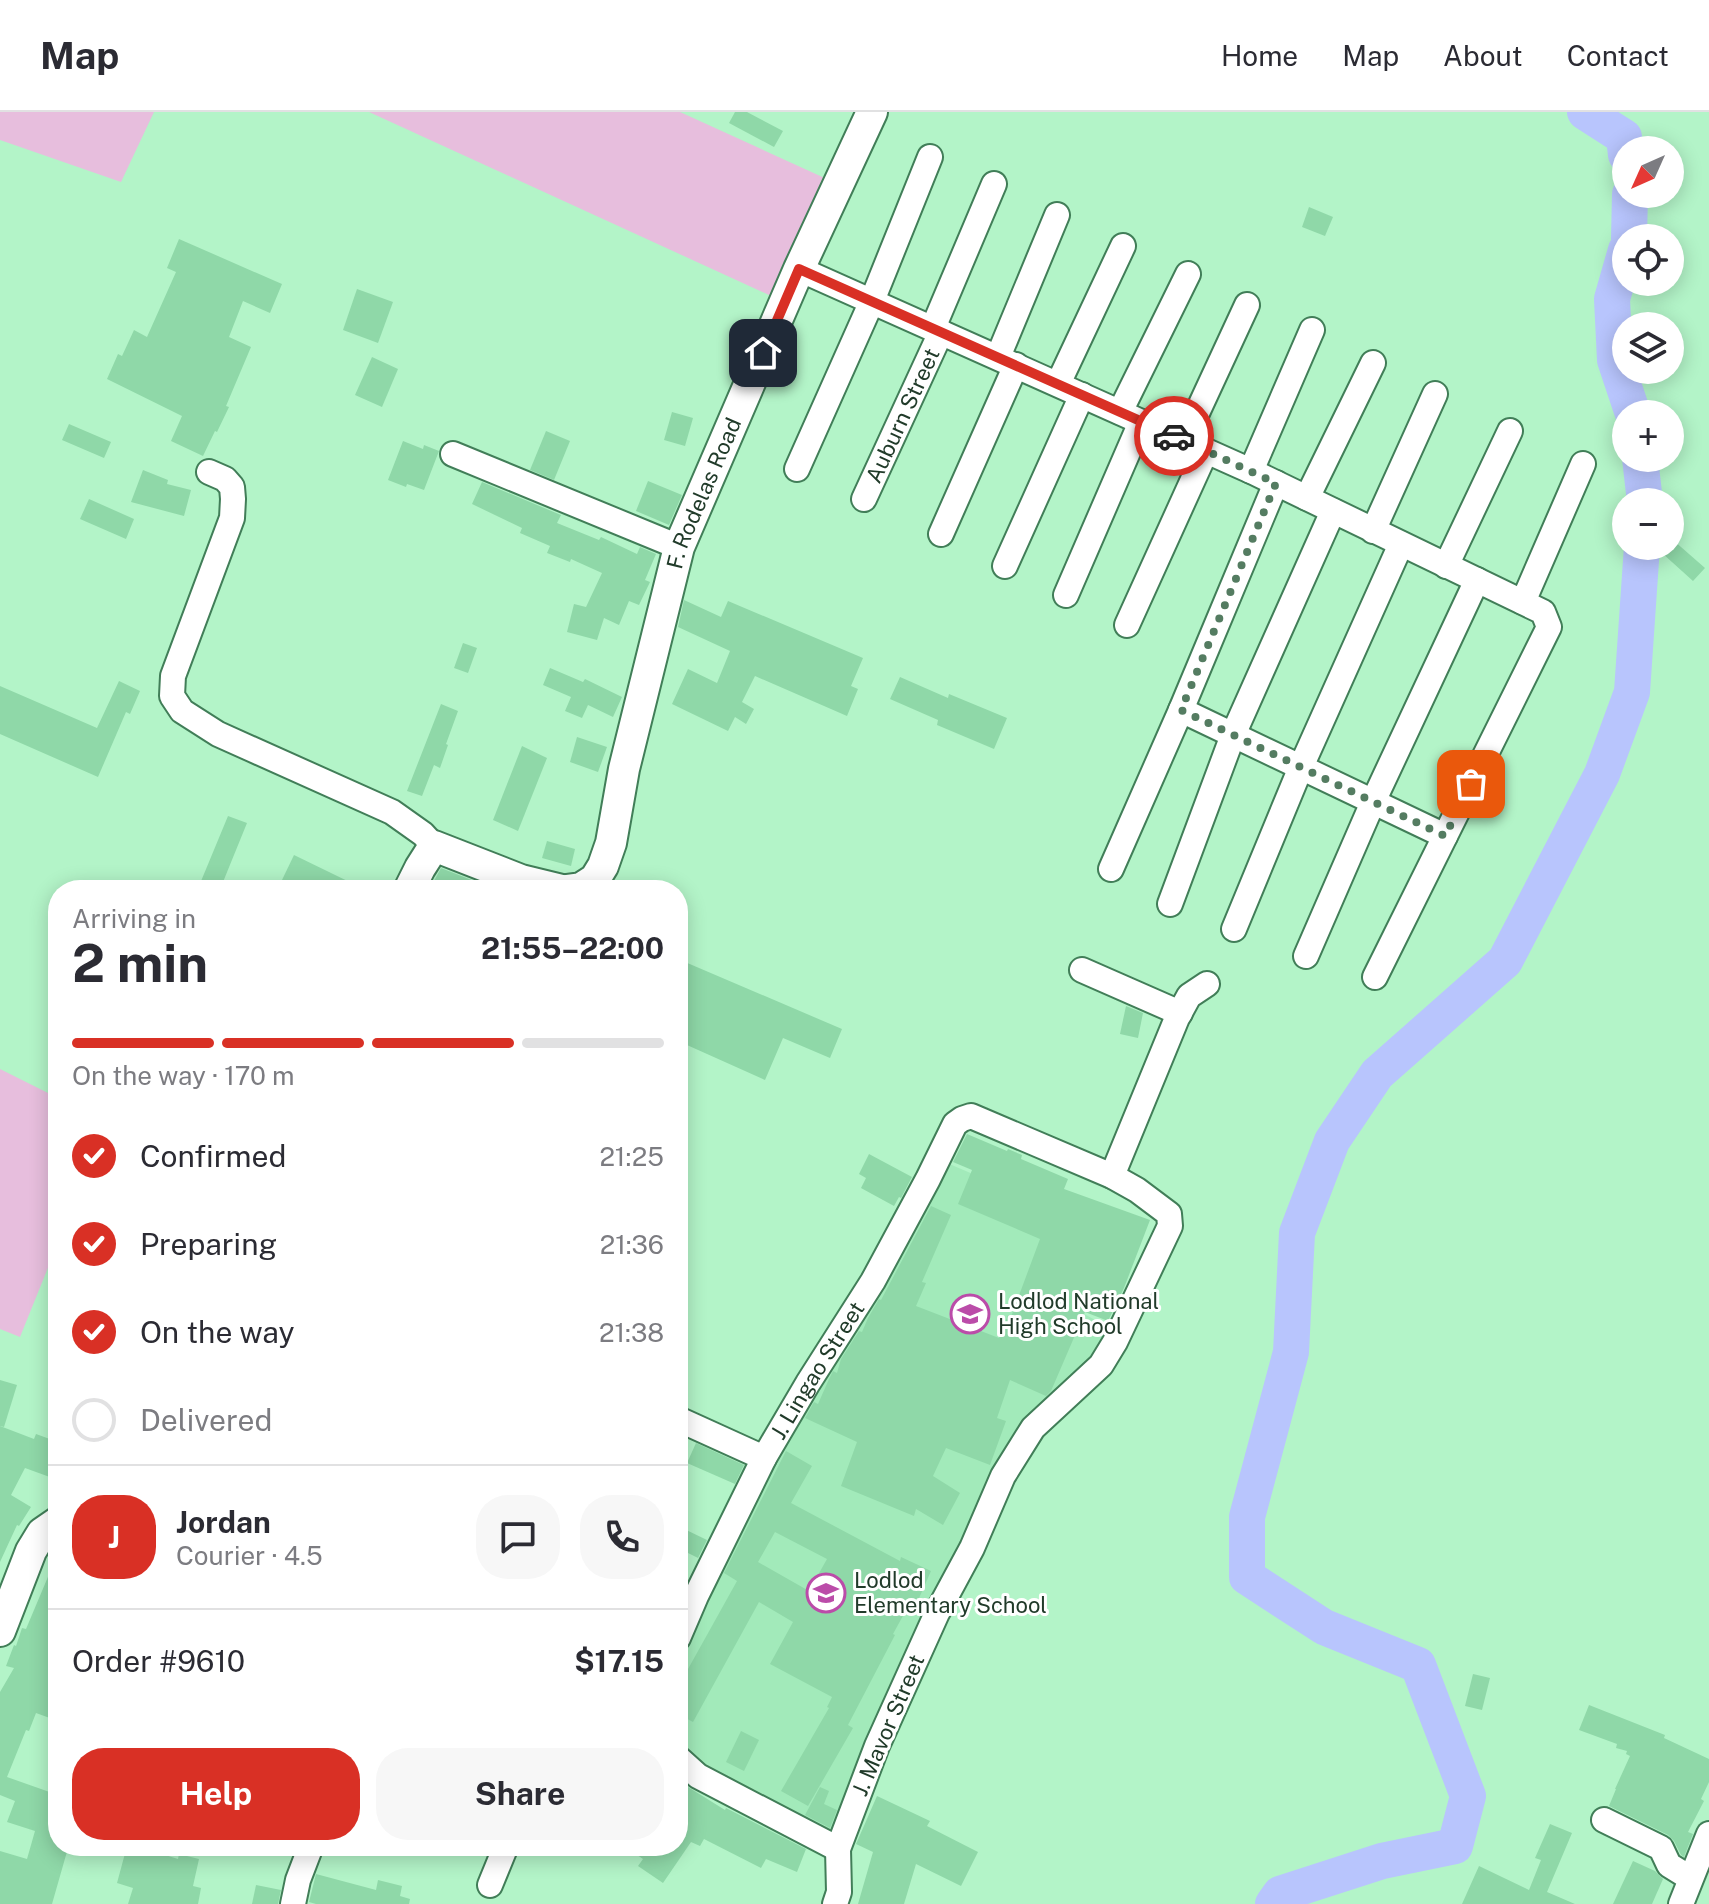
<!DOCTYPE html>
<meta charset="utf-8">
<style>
:root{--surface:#fff;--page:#f7f7f7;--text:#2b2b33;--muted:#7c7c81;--line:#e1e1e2;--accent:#d93025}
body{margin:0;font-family:"Public Sans",sans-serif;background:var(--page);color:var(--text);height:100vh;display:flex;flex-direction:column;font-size:30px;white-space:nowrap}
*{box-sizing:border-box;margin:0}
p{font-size:26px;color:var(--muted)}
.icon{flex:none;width:44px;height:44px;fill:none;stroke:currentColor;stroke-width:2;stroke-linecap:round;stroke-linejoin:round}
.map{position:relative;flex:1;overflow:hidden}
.drawer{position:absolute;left:48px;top:768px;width:640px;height:976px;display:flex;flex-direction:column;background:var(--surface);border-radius:32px;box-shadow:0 4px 20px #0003}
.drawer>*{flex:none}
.needle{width:52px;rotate:225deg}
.controls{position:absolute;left:1612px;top:24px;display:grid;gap:16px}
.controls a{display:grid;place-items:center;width:72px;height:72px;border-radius:50%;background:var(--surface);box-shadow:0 4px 20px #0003;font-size:40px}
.pin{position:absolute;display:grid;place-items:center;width:68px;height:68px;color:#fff;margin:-34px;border-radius:16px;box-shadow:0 4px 12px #0006}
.courier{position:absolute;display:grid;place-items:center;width:80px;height:80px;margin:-40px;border:6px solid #d93025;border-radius:50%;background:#fff;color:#222;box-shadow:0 2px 10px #0007}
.overview em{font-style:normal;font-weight:700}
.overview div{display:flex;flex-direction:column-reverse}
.overview{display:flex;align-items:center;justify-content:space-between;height:136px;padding:0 24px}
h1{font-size:52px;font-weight:700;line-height:60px}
.bar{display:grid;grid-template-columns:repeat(4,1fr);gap:12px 8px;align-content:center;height:96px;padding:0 24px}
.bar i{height:10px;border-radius:6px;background:var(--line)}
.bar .selected{background:var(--accent)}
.bar p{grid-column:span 4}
.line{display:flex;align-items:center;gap:20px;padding:0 24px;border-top:2px solid var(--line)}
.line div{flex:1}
.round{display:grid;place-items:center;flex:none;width:84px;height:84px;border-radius:32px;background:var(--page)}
ol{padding:0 24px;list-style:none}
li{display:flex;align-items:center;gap:24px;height:88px}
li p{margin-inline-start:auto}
li .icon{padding:8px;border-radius:50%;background:var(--accent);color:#fff;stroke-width:4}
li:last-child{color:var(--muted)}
li i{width:44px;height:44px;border:4px solid var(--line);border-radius:50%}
.button{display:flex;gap:16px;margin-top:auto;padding:16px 24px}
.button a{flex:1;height:92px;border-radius:32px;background:var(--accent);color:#fff;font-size:32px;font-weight:700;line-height:92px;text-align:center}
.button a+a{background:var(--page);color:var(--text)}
header{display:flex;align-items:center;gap:48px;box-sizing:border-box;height:112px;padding:0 40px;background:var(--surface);border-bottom:2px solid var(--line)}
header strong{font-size:38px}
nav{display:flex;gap:44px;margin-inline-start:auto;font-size:28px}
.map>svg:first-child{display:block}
.built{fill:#a2eaba}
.green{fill:#e7bedd}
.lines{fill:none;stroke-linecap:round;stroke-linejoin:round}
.river{stroke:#b8c5fd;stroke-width:36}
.building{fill:#8fd8a8;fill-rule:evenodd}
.minor-casing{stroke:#417e58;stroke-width:28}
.tertiary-casing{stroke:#417e58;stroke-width:34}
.minor{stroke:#fff;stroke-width:24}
.tertiary{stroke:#fff;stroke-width:30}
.done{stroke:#547c61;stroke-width:8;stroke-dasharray:0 14.4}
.route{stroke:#d93025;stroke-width:10}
.labels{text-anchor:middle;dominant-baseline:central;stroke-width:6;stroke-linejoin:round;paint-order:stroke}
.street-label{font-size:22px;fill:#213b2a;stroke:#fff}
.poi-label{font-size:22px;fill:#213b2a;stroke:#fff;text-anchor:start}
</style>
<header>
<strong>Map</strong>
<nav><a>Home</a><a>Map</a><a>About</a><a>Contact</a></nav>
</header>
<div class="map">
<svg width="1709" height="1792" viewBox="0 0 1709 1792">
<rect width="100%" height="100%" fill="#b3f4c8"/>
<path class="built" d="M947,1051L1083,1109L1054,1186L1114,1218L1104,1246L1032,1305L832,1728L719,1667L678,1635V1549L741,1413L810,1278Z"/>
<g class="green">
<path d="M0,0H154L121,70L0,28Z"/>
<path d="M369,0H680L829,68L780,188Z"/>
<path d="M0,957L58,986V1131L20,1225L0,1217Z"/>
</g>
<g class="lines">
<g class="river">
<path d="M1585,0L1624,25L1626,43"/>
<path d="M1629,126L1630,82"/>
<path d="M1626,138L1612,187L1615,248L1633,302"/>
<path d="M1640,346L1645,390"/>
<path d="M1273,1792L1280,1782L1382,1749L1455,1734L1468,1684L1418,1553L1324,1515L1247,1465V1405L1291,1240L1297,1121L1332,1029L1377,962L1505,849L1602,662L1632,580L1642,434"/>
</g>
</g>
<g class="building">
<path d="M735,0H747L783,19L774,35L729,11Z"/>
<path d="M1309,95L1333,105L1325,124L1302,115Z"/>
<path d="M179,127L282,172L270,201L243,189L229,225L251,235L226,294L229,295L217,320L215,319L203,344L171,329L182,304L107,267L118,242L122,244L134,218L147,225L176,160L167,156Z"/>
<path d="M357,177L393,190L378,231L343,218Z"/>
<path d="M372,245L398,257L382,295L355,283Z"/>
<path d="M672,300L693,306L685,334L664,328Z"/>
<path d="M69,312L111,330L104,346L62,328Z"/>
<path d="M546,319L570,329L554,368L530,358Z"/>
<path d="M403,329L423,337L424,333L439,339L424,378L407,372L406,375L388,368Z"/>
<path d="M143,358L168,368L167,372L191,378L184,404L131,390Z"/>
<path d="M648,369L682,383L669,413L636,399Z"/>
<path d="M482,370L561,403L557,411L599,428L601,425L637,442L640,435L656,442L645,468L650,470L639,493L629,489L619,513L604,506L597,528L567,520L574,492L586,495L602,461L571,447L570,450L547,441L550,434L520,421L522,416L472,392Z"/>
<path d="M89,387L134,407L126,427L80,407Z"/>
<path d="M1673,428L1705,456L1693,469L1662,441L1668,434H1670Z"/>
<path d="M684,488L721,505L728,489L863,546L851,574L858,577L847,604L755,564L742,590L754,597L746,612L735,605L728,619L672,592L688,557L717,571L730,539L678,515Z"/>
<path d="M463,531L477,536L468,561L454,556Z"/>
<path d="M550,556L583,570L585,567L622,585L613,605L588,593L582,606L565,599L571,585L543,573Z"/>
<path d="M900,565L948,586L949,582L1007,606L994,637L937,613L938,608L890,587Z"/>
<path d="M119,569L140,579L130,602L126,600L98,665L0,622V574L97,616Z"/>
<path d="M441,592L458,599L446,632L448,633L440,656L434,653L422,684L407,679Z"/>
<path d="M577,625L607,635L598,660L570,650Z"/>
<path d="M522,634L547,646L518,719L493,708Z"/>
<path d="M228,704L247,711L223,770L219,768L215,778H210L199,774Z"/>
<path d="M547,729L575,737L571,754L542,746Z"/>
<path d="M294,743L366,778H303L282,768Z"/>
<path d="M441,756L497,778H429Z"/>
<path d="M678,847L842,917L830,946L783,926L765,968L678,929Z"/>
<path d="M1126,894L1143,901L1138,926L1120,922Z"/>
<path d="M967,1022L1007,1039L1008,1037L1022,1043L1021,1047L1068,1067L1064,1077L1150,1108L1124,1176L1108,1209L1085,1200L1051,1279L1046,1284L1010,1268L997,1306L1006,1309L990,1353L946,1336L933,1364L960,1381L943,1413L916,1397L914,1404L841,1374L857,1330L805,1306L814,1290L818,1292L829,1267L833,1259L837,1261L841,1247L859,1219L862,1220L868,1206L879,1187L881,1188L931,1094L951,1103L922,1170L926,1171L916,1194L999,1226L1008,1203L1011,1205L1040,1127L958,1092L972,1058L953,1050Z"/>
<path d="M869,1042L912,1065L901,1086L899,1085L894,1094L861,1076L866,1066L859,1062Z"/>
<path d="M0,1268L17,1273L4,1315L0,1314Z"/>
<path d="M0,1314L34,1327L36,1322L58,1330V1368L25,1356L11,1383L31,1395L19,1414L17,1413L0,1450Z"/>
<path d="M696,1331L744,1353L735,1372L687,1351Z"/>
<path d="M786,1339L812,1354L791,1391L900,1449L901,1445L931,1459L916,1493L910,1491L893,1522L895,1523L848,1613L853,1616L808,1694L781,1679L829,1596L827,1595L832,1585L770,1552L793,1510L759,1490L693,1610L678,1602V1575L737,1469L724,1461ZM775,1420L827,1447L809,1479L758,1450Z"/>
<path d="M678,1414L707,1428L698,1446L678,1436Z"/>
<path d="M58,1441V1609L36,1601L29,1619L26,1618L7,1665L58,1683V1734L68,1736L52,1792H0V1739L27,1747L35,1719L7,1710L15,1689L0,1683V1580L14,1556L6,1554L14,1533L16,1534L22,1516L26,1517Z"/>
<path d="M1473,1562L1490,1566L1482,1598L1465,1594Z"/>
<path d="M1589,1593L1665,1623L1664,1626L1709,1647V1670L1701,1687L1704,1689L1688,1720L1693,1722L1684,1745L1681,1743L1674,1729L1668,1723L1609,1694L1616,1677H1615L1630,1644L1626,1642L1627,1639L1616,1636L1617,1632L1579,1618Z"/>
<path d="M741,1619L759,1628L744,1659L726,1650Z"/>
<path d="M688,1675L725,1698L726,1696L806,1737L797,1760L766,1747L761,1756L704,1727L700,1734L691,1730L663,1771L638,1754L643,1747L624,1734H678V1690Z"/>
<path d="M820,1675L829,1679L824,1692L837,1698L830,1716L805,1703Z"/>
<path d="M877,1684L930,1709L927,1714L978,1740L961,1774L916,1752L904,1792H858L873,1740L856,1732Z"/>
<path d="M1550,1712L1572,1721L1547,1780L1575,1792H1462L1479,1754L1529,1778L1541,1748L1535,1746Z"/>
<path d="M127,1734H147L146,1737L178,1747L179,1742L199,1747L193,1774L201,1776L198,1792H128L133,1776L117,1771Z"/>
<path d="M1633,1749L1655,1759L1663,1767L1652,1792H1613Z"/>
<path d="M316,1762L376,1778L378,1768L402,1774L400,1784L410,1787L409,1792H316L309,1790Z"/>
<path d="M256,1773L281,1778L278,1792H252Z"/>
</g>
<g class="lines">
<g class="minor-casing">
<g id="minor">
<path d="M799,157L1251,359L1543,500L1549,515L1375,865"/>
<path d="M933,216L994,72"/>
<path d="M998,245L1057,103"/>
<path d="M1058,272L1123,134"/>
<path d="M1120,300L1188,162"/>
<path d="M1184,329L1247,193"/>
<path d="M453,342L679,435"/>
<path d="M797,357L872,189L930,45"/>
<path d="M1251,359L1312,218"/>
<path d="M209,360L225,367L232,375L233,387L232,406L173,564L172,584L182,599L218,622L392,700L423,722L434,734"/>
<path d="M1307,386L1373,251"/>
<path id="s1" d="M864,387L941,220"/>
<path d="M1373,419L1435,282"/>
<path d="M941,422L1016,253"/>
<path d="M1005,454L1082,283"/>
<path d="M1446,454L1510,319"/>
<path d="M1066,483L1141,310"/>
<path d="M1523,490L1583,352"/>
<path d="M1127,513L1206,339"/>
<path d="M1181,598L1445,724"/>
<path d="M1111,757L1181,598L1276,371"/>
<path d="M1170,792L1233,623L1333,399"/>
<path d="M1234,817L1301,655L1401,432"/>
<path d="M1306,844L1373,690L1477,468"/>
<path d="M1082,858L1180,901"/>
<path d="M1112,1064L1177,906L1189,884L1207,872"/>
<path d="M678,1307L764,1346"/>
<path id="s2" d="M678,1526L696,1484L764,1346L808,1271L873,1169L928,1067L955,1012L962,1007L971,1004L1112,1064L1137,1078L1169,1102L1170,1114L1115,1230L1101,1253L1033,1316L1003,1364L972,1436L937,1501L877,1634L838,1737L839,1780L835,1792"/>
<path d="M678,1646L698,1664L838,1737"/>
<path d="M1604,1708L1661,1736L1669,1753L1690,1766"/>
<path d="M490,1773L506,1734"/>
<path d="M293,1792L298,1768L311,1734"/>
<path d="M1681,1792L1709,1722"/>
</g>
</g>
<g class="tertiary-casing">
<g id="tertiary">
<path d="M409,778L420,756L434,734L521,768L562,778"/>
<path id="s3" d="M566,778L581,776L595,767L603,754L611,731L624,657L679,435L799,157L872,0"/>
<path d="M0,1519L31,1439L42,1421L58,1410"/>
</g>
</g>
<use href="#minor" class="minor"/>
<use href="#tertiary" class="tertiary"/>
</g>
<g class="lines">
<path class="done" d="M1174,324L1276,371L1181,598L1445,724L1471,672"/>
<path class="route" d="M763,241L799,157L1174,324"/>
</g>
<defs>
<g id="school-ring" transform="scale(2)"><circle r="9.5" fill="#fff" stroke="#bb4ca9" stroke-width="1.5"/><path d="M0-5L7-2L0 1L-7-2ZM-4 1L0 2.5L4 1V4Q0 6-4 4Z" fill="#bb4ca9"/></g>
</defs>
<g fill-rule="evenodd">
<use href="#school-ring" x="970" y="1202"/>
<use href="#school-ring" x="826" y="1481"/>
</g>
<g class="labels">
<g class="street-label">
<text stroke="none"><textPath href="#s1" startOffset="92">Auburn Street</textPath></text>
<text stroke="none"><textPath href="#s3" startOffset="434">F. Rodelas Road</textPath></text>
<text stroke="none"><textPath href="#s2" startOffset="302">J. Lingao Street</textPath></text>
<text transform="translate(888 1613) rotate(-67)">J. Mavor Street</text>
</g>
<g class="poi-label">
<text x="998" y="1189">Lodlod National<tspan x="998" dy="25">High School</tspan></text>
<text x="854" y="1468">Lodlod<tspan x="854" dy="25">Elementary School</tspan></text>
</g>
</g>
</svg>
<div class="controls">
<a><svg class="needle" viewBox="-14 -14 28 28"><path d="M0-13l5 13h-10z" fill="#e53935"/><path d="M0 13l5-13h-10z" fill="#7c7c81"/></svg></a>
<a><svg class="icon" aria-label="locate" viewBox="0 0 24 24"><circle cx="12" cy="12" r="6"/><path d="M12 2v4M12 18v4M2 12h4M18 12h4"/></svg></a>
<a><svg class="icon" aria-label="layers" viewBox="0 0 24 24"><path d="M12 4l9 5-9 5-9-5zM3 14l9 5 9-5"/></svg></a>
<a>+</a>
<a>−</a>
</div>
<div class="pin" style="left:1471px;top:672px;background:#ea580c"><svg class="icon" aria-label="bag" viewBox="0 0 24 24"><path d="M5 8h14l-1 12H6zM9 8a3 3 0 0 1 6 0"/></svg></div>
<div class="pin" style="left:763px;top:241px;background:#1f2937"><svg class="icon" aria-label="home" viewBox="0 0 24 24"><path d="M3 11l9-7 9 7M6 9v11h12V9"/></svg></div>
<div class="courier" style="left:1174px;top:324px"><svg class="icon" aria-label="car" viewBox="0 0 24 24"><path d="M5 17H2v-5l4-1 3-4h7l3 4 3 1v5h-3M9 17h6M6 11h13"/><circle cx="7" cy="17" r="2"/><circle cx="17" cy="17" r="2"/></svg></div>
<section class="drawer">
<div class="overview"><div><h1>2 min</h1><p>Arriving in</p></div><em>21:55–22:00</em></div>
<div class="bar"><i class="selected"></i><i class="selected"></i><i class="selected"></i><i></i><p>On the way · 170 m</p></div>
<ol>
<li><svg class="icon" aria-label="check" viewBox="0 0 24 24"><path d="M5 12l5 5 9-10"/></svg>Confirmed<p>21:25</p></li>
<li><svg class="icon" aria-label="check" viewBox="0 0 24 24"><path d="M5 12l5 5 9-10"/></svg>Preparing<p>21:36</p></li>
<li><svg class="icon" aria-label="check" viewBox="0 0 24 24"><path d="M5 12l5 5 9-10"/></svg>On the way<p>21:38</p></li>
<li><i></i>Delivered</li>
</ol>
<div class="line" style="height:144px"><b class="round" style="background:var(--accent);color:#fff">J</b><div><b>Jordan</b><p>Courier · 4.5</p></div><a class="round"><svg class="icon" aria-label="chat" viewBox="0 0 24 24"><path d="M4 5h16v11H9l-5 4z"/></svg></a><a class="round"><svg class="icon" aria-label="phone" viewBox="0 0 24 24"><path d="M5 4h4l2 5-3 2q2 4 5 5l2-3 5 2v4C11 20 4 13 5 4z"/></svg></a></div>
<div class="line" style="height:104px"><div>Order #9610</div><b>$17.15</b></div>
<div class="button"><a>Help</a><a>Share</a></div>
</section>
</div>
